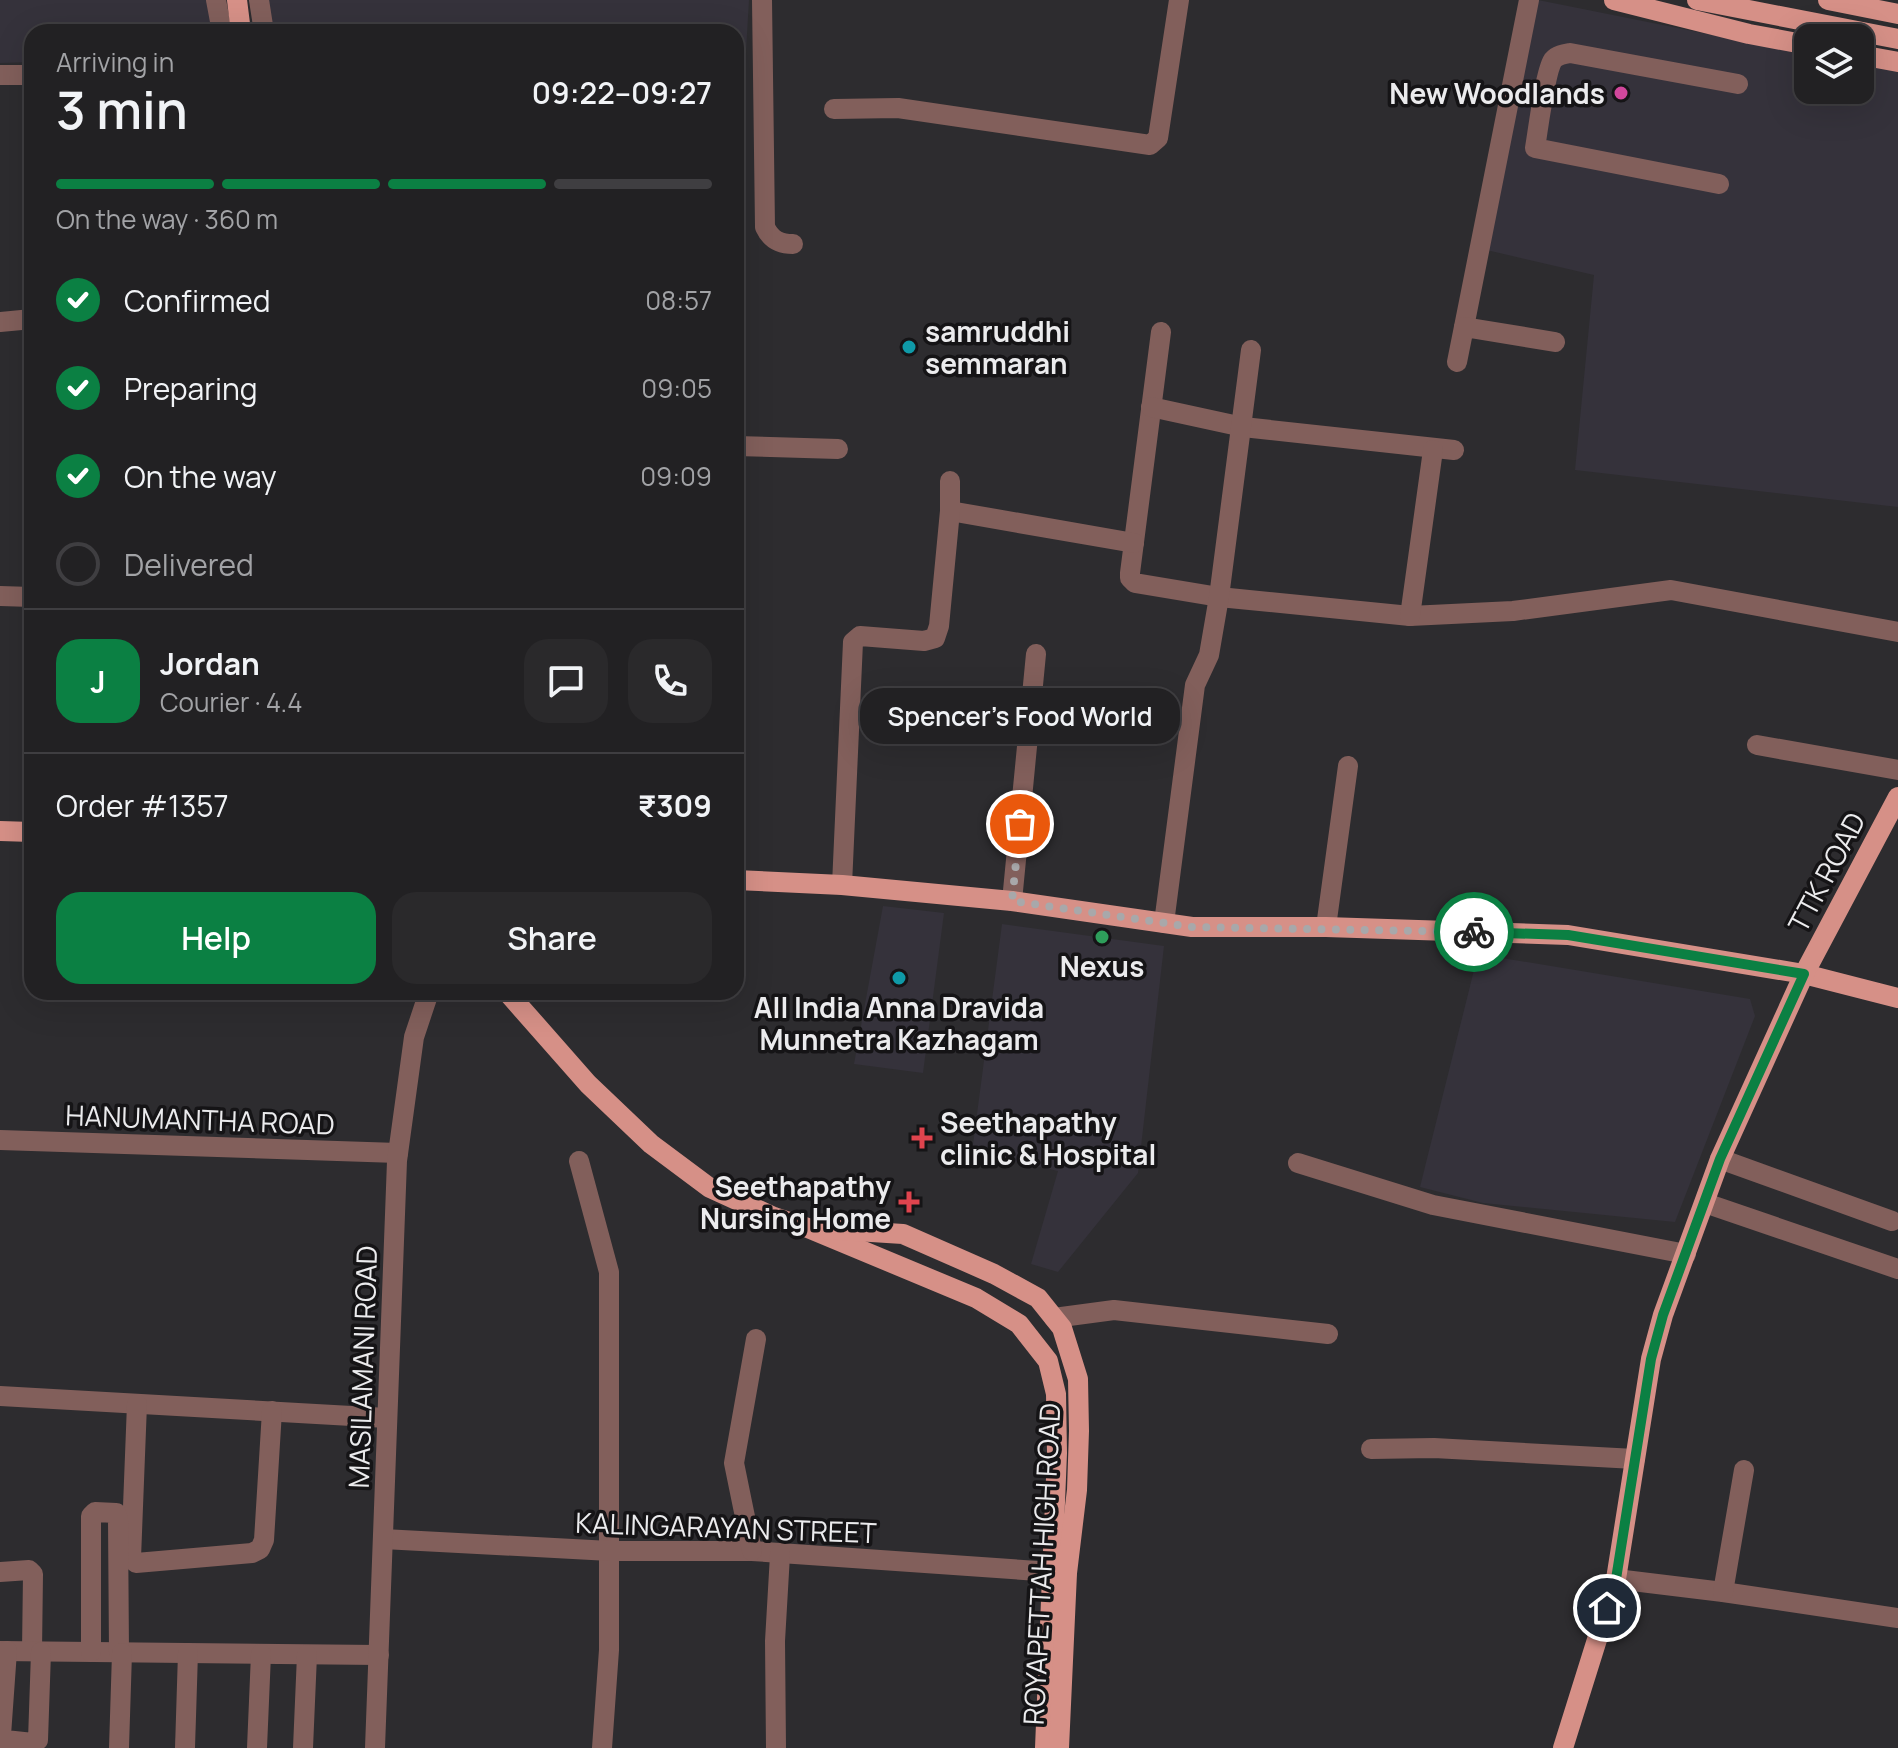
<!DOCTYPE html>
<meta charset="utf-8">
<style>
:root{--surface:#222123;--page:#2a292b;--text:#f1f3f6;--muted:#a2a3a6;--line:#3f3e41;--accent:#0b8043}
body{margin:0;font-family:Manrope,sans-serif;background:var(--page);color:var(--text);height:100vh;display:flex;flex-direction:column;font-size:30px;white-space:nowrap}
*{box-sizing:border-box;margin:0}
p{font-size:26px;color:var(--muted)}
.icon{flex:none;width:44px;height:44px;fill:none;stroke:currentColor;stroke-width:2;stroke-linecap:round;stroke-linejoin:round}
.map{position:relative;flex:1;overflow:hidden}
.drawer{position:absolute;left:24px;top:24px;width:720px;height:976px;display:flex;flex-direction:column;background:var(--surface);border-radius:24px;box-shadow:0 8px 32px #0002,0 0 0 2px var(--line)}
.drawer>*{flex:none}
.buttons{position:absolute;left:1794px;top:24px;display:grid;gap:16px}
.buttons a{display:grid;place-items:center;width:80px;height:80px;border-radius:16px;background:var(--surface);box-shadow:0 8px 32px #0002,0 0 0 2px var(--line);font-size:40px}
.pin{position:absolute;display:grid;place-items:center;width:68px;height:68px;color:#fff;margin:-34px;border:4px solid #fff;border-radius:50%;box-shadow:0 2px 8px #0007}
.courier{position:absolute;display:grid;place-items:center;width:80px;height:80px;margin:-40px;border:6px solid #0b8043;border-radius:50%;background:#fff;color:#222;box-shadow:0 2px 10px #0007}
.bubble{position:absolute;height:56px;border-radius:24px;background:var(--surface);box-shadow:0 8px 32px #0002,0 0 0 2px var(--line);font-size:26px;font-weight:600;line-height:56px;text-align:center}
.overview em{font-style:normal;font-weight:600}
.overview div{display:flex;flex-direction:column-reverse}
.overview{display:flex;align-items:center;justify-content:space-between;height:136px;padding:0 32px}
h1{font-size:52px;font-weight:600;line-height:60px}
.bar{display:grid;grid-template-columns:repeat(4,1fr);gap:12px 8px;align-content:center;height:96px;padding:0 32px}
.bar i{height:10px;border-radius:6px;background:var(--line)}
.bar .current{background:var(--accent)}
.bar p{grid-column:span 4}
.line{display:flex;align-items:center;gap:20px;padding:0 32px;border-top:2px solid var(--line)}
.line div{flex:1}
.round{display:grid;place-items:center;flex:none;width:84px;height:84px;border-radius:24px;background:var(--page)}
ol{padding:0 32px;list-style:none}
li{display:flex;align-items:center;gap:24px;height:88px}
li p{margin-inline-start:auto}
li .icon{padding:8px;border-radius:50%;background:var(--accent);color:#fff;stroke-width:4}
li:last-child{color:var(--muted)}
li i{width:44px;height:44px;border:4px solid var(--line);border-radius:50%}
.action{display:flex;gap:16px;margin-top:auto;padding:16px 32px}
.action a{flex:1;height:92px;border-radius:24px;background:var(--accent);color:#fff;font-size:32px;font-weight:600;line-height:92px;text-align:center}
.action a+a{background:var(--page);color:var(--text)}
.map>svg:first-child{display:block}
.built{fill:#35323b}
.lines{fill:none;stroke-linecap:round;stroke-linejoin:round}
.minor{stroke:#825f5b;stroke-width:20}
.major{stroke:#d69087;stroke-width:20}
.done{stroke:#a8a8aa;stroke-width:8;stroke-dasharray:0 14.4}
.route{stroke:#0b8043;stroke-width:10}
.hotel-dot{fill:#d1479c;stroke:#151416;stroke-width:3}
.culture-dot{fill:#0f9aa8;stroke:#151416;stroke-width:3}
.leisure-dot{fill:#2e9e5b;stroke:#151416;stroke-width:3}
.health-dot{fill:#e0444e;stroke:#151416;stroke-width:3}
.labels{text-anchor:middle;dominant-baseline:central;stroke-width:7;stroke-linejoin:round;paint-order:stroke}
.poi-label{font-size:28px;font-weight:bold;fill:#ebebed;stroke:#151416;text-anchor:end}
.street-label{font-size:28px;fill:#ebebed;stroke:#151416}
</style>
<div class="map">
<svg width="1898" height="1748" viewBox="0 0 1898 1748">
<rect width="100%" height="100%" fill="#2d2c2f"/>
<g class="built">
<path d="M0,0H208L212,32H32V62L0,63Z"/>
<path d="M265,0H749L743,102L736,103V32H270Z"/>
<path d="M1538,0L1808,54V90H1860V64L1898,71V507L1575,470L1594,275L1478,248Z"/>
<path d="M883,906L944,913L923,1073L854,1064Z"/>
<path d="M1002,924L1164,946L1138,1173L1058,1272L1031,1264L1058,1171L972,1152Z"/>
<path d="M1478,954L1750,999L1755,1016L1675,1222L1483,1203L1420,1187Z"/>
</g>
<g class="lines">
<g class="minor">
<path d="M216,0L222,32"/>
<path d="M259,0L264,32"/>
<path d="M762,0L765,227C771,240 780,244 793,244"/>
<path d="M0,75H32"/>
<path d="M834,109L898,108L1150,145L1158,138L1179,0"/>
<path d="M1719,184L1535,148C1538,131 1545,72 1553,60C1557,55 1564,54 1570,53L1738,84"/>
<path d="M0,322L32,319"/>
<path d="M1464,327L1529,0"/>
<path d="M1161,332L1130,573V578L1135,583L1219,597L1410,616L1513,611L1671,590L1898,632"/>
<path d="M1457,362L1464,327L1555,342"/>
<path d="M1151,407L1243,427L1454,450"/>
<path d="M736,446L838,449"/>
<path d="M950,511L1134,543"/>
<path d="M0,596L32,597"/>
<path d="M1410,616L1433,450"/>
<path d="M1757,745L1898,770"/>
<path d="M842,885L853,642L860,636L924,641L935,638L939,626L950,511V481"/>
<path d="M1012,901L1036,654"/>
<path d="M1164,923L1195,685L1209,655L1219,597L1251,350"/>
<path d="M1326,927L1348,766"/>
<path d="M0,1140L398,1153"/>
<path d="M1720,1159L1892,1221"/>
<path d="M579,1161L609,1272V1650L602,1748"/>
<path d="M1298,1163L1433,1205L1686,1254"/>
<path d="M1705,1203L1898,1269"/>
<path d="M1054,1318L1114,1310L1328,1334"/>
<path d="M0,1396L387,1418"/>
<path d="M137,1404L131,1558L136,1563L252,1553L260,1549L264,1540L272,1411"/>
<path d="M1371,1449L1434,1448L1635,1459"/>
<path d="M383,1539L610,1551H752L1067,1573"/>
<path d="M752,1551L734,1463L756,1339"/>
<path d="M0,1572L29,1570L33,1574L32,1651"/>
<path d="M1616,1579L1723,1592L1898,1618"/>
<path d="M1723,1592L1744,1470"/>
<path d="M0,1651L379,1655"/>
<path d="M7,1651L1,1735L5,1740L33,1743L38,1740L41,1652"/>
<path d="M91,1652V1516L95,1512L116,1513L118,1519L119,1652"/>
<path d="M119,1748L122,1653"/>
<path d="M185,1748L188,1653"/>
<path d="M257,1748L261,1654"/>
<path d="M303,1748L307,1655"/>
<path d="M375,1748L397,1161L414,1037L429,992"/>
<path d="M776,1748L775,1641L780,1555"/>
</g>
<g class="major">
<path d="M237,0L241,32"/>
<path d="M1614,0L1749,34L1808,45"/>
<path d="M1697,0L1898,39"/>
<path d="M1828,0L1898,14"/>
<path d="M1860,55L1898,62"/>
<path d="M0,831L32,832"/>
<path d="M736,880L842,885L1012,901L1192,927H1326L1568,935L1804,974L1898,998"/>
<path d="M507,992L588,1084L651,1144L710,1188L774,1217L808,1228L976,1298L1019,1324L1048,1361L1056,1394L1057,1453L1045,1748"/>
<path d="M824,1229L903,1234L994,1274L1038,1298L1062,1328L1078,1379L1079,1431L1077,1490L1067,1573L1059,1748"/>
<path d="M1563,1748L1616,1579L1651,1359L1663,1315L1720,1159L1804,974L1898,797"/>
</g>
</g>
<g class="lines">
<path class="done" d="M1020,824L1012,901L1192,927L1474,932"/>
<path class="route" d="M1474,932L1568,935L1804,974L1720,1159L1663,1315L1651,1359L1616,1579L1607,1608"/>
</g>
<circle class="hotel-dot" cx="1621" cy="93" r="8"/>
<g class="culture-dot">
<circle cx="909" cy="347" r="8"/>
<circle cx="899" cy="978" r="8"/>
</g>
<circle class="leisure-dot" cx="1102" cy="937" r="8"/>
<g class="health-dot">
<path d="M918 1126h8v8h8v8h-8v8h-8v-8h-8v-8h8z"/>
<path d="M905 1190h8v8h8v8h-8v8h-8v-8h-8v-8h8z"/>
</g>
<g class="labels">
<g class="poi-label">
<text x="1605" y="93">New Woodlands</text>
<text x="925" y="331" text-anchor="start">samruddhi<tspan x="925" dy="32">semmaran</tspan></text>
<text x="1102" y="966" text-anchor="middle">Nexus</text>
<text x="899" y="1007" text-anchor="middle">All India Anna Dravida<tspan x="899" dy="32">Munnetra Kazhagam</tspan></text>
<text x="940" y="1122" text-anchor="start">Seethapathy<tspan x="940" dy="32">clinic &amp; Hospital</tspan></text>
<text x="891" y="1186">Seethapathy<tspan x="891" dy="32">Nursing Home</tspan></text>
</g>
<g class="street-label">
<text transform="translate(1826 872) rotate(-62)">TTK ROAD</text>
<text transform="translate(200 1119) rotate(2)">HANUMANTHA ROAD</text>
<text transform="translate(362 1367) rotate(-88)">MASILAMANI ROAD</text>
<text transform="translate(726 1527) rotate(2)">KALINGARAYAN STREET</text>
<text transform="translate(1041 1564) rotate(-87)">ROYAPETTAH HIGH ROAD</text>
</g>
</g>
</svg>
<div class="buttons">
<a><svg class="icon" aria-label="layers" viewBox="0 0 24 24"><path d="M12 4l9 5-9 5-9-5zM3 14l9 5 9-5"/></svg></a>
</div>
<div class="pin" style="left:1020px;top:824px;background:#ea580c"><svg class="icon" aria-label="bag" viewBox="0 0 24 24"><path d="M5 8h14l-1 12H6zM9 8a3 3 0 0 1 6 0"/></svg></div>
<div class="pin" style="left:1607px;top:1608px;background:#1f2937"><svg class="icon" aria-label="home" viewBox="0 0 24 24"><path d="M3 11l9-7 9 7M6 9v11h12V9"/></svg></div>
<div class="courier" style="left:1474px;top:932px"><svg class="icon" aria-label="bike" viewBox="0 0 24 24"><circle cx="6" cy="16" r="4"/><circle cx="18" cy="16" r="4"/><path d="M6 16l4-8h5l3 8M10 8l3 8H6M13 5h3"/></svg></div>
<div class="bubble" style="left:860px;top:688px;width:320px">Spencer's Food World</div>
<section class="drawer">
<div class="overview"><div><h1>3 min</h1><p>Arriving in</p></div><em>09:22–09:27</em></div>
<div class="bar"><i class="current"></i><i class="current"></i><i class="current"></i><i></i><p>On the way · 360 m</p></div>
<ol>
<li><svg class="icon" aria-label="check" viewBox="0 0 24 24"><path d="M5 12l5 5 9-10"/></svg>Confirmed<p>08:57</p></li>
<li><svg class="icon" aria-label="check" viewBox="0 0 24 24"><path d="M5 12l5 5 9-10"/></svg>Preparing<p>09:05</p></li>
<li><svg class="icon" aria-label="check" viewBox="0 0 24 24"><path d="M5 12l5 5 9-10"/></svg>On the way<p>09:09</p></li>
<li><i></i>Delivered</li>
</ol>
<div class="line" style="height:144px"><b class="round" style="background:var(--accent);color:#fff">J</b><div><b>Jordan</b><p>Courier · 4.4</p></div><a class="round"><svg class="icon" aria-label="chat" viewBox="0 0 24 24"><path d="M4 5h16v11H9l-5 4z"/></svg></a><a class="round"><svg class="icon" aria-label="phone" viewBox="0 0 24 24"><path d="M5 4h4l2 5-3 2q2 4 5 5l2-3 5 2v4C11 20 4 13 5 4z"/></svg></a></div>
<div class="line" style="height:104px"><div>Order #1357</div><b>₹309</b></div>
<div class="action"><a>Help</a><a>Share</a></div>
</section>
</div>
